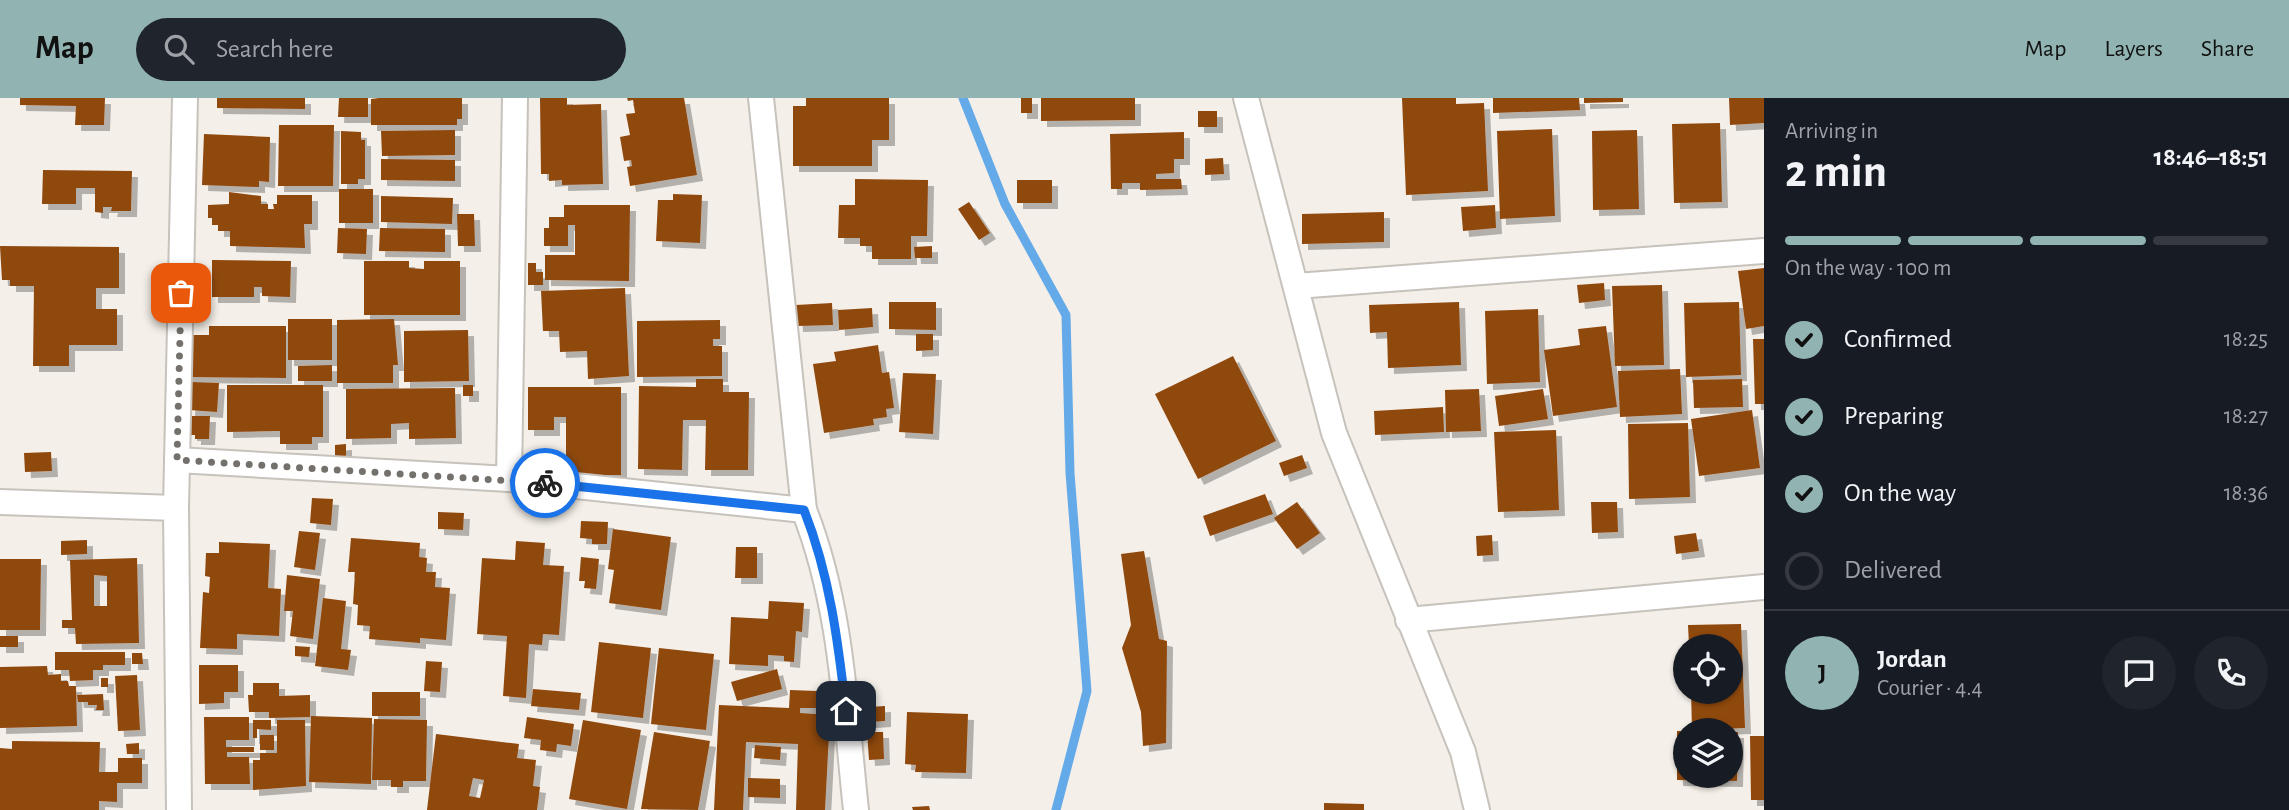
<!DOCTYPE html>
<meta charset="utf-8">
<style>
:root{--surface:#171b24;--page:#20242c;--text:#f1f3f6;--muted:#9ea1a6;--line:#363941;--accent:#91b4b2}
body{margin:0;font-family:"Alegreya Sans",sans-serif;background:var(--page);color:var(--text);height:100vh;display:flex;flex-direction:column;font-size:26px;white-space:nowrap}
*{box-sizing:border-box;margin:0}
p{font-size:23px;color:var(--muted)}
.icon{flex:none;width:38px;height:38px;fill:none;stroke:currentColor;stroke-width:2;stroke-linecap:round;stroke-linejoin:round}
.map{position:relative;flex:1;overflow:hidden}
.side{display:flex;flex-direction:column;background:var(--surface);width:525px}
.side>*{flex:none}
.fabs{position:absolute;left:1673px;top:536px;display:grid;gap:14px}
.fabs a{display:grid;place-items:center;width:70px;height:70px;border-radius:50%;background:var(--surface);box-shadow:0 2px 5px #0004;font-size:35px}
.pin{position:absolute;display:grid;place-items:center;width:60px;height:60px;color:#fff;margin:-30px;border-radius:14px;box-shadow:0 4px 10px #0006}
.courier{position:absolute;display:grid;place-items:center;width:70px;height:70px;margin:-35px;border:5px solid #1a73e8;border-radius:50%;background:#fff;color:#222;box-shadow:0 2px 9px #0007}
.overview em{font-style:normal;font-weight:600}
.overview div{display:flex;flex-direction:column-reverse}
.overview{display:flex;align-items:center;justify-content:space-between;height:119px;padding:0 21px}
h1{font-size:46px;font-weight:600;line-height:52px}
.bar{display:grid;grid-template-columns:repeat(4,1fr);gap:10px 7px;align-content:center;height:84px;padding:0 21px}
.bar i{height:9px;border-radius:5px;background:var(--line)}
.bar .selected{background:var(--accent)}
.bar p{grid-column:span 4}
.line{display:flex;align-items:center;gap:18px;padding:0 21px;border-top:2px solid var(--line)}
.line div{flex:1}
.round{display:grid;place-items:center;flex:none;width:74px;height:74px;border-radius:37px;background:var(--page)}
ol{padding:0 21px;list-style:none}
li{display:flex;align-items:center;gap:21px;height:77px}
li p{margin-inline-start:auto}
li .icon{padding:7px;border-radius:50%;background:var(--accent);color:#111;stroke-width:4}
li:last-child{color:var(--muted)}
li i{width:38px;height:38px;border:4px solid var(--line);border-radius:50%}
header{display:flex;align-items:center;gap:42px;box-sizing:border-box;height:98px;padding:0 35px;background:var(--accent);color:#111}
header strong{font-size:33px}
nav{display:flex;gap:38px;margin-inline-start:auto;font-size:24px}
.search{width:490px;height:63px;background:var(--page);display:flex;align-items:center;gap:18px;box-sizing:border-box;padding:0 24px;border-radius:38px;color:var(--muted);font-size:26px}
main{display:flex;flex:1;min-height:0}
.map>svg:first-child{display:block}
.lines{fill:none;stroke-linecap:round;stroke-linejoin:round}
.stream{stroke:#64aae8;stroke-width:9}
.building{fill:#904810;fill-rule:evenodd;filter:url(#shadow)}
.street-casing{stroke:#c7c2bb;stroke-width:28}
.street{stroke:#fff;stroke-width:24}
.done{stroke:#74716c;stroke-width:7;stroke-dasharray:0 12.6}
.route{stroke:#1a73e8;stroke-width:9}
</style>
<header>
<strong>Map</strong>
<div class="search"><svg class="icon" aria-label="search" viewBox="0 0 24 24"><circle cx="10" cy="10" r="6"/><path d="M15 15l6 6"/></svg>Search here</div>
<nav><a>Map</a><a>Layers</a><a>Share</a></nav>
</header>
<main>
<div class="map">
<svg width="1764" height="712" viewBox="0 0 1764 712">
<defs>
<filter id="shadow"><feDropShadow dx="6" dy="6" stdDeviation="0" flood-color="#0004"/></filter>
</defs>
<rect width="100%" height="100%" fill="#f4efe8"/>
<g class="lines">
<path class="stream" d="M963,0L1005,106L1066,217L1070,375L1087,593L1056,712"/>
</g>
<g class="building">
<path d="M20,0H105L104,27H75L76,8L20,7Z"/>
<path d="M217,0H305V11L217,10Z"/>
<path d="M339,0H368V19H338Z"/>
<path d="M379,0H462V21H457V27H371V1Z"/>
<path d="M540,0H567V7L601,6L603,86L562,87V82L549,83V76H541Z"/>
<path d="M627,0H684L697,77L630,88L627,69L632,68L631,62L624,63L620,39L630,37L626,16L635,15L633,2L628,3Z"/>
<path d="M806,0H889V42H872V68H793V8H806Z"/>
<rect x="1021" y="0" width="11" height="15"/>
<path d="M1041,0H1135V22L1041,23Z"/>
<path d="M1402,0H1456V6L1484,5L1488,93L1406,97Z"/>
<path d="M1493,0H1579L1580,12L1493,15Z"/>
<path d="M1584,0H1623V4L1584,5Z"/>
<path d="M1729,0H1764V25L1730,27Z"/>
<rect x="1198" y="13" width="19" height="16"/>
<path d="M1720,25L1722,104L1674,105L1672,26Z"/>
<path d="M279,27H334L333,88H278Z"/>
<path d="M1552,31L1555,118L1500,121L1497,33Z"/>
<path d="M455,32V57L382,58L381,33Z"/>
<path d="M1637,32L1639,111L1593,112L1592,33Z"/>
<path d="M341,33L361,34V42H365V81H358V86H341Z"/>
<path d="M1184,34V61H1174V75L1156,76V81H1181L1182,91L1140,92V85H1122V91H1111L1110,36Z"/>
<path d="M204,36L270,39L269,84L259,83V89L202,87Z"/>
<path d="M1223,60L1224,76L1205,77V61Z"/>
<path d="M381,61L455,62V83L381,82Z"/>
<path d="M43,72L132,73L131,113H111L112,109H103V115L95,114V90H76V106H42Z"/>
<path d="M855,81L928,82L927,138H911V161H872V148H860V140H838L839,107H855Z"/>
<rect x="1017" y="82" width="35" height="23"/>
<rect x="339" y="91" width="34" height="34"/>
<path d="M229,94L261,98V106H268V111H274L273,106H277V97H312V126H304L305,150L230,148V133H218V127H212V120H208V107L229,106Z"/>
<path d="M673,96L702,97L700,145L656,143L658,102H673Z"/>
<path d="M381,98L453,100L452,126L381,124Z"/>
<path d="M969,104L990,135L979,142L958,111Z"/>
<path d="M564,107H630L629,183L545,182V157H575V127H568V148H544V130H549V119H564Z"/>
<path d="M1495,107L1496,130L1463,133L1461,109Z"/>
<path d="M1384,114V144L1302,146V116Z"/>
<path d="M457,116H474L475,148H458Z"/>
<path d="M338,130L367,131L366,156L337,155Z"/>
<path d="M380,130L445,131V154L379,153Z"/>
<path d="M0,148L119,149V190H96V211H117V247H69V268H33L34,188H10V182H2Z"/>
<path d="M932,148V160H915L914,149Z"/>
<path d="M212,162L291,163L290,199L262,198V189H254V199H212Z"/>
<path d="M364,163H409V170L424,171V163H460V217H364Z"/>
<path d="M528,165H536V174H543V187H528Z"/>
<path d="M1764,170V228L1746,231L1738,173Z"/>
<path d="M1604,185L1605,202L1579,205L1577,187Z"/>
<path d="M1662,187L1664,267L1615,268L1612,188Z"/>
<path d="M625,190L629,278L588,281L587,253L560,254L559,233H543L541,193Z"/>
<path d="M889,204H936V232L889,231Z"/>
<path d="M1459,204L1461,267L1388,270L1387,234L1370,235L1369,207Z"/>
<path d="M1739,204L1741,277L1686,279L1684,205Z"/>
<path d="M832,205L833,227L797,228L796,207Z"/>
<path d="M872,210L873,229L839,232L838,212Z"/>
<path d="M1538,211L1540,284L1487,286L1485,213Z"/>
<rect x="288" y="221" width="44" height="41"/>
<path d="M394,221L398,267H393V285H337V222Z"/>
<path d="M720,222V241H713V248H722V278L637,279V223Z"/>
<path d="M209,228H286V280L184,279V237H209Z"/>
<path d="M1606,228L1617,309L1553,318L1544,252L1580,247L1578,231Z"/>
<path d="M468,232L469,283L404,284V233Z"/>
<path d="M916,236H933V252L916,253Z"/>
<path d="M1753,241H1764V306H1755Z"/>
<path d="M878,247L882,275L889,274L894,310L886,311L887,319L873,321L874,327L824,335L813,266L836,263L834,254Z"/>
<path d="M1233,258L1276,343L1198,381L1155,296Z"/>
<path d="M332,267V283H298V268Z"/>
<path d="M1680,271L1682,316L1620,319L1618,273Z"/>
<path d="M903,275L936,276L933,336L899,334Z"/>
<path d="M696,281H723V294H749L748,372H705L706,322H683L682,372L638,371L639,288L696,289Z"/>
<path d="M1742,281L1743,309L1694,310L1693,282Z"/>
<path d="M191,284L219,285L217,314L189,312Z"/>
<path d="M227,287H323V339H312V346H280V333L227,334Z"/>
<rect x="463" y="287" width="10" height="11"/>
<path d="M528,289H621V377H566V319H554V332H528Z"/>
<path d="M455,290L456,340L409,341V325L391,326V340L346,341V291Z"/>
<path d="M1479,291L1481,333L1446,334L1445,292Z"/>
<path d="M1543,291L1548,321L1499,328L1495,298Z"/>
<path d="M1443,309L1444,334L1375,337L1374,313Z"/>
<path d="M1752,312L1760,370L1699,378L1691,321Z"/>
<path d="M191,318H210L209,341H195V337H191Z"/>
<path d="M1688,325L1690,399L1629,401L1628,326Z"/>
<path d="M1556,332L1559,412L1498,414L1494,334Z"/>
<path d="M346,346V358L335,359V347Z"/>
<path d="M51,354L52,373L25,374L24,355Z"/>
<path d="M1302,357L1307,370L1284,378L1279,365Z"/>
<path d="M1265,396L1273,416L1210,438L1203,418Z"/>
<path d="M312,400L333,401L331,427L310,425Z"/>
<path d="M1297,404L1320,435L1297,451L1274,420Z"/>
<path d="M1591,404H1617L1618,434L1592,435Z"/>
<path d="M438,414L464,415L463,432L438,431Z"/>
<path d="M581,423L608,424L607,446H592V441L580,440Z"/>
<path d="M613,431L671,439L661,512L609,505L614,472L608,471Z"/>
<path d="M299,433L320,435L315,472L294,469Z"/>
<path d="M1696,435L1699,453L1676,456L1674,438Z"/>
<path d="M1492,437L1493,457L1477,458L1476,438Z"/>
<path d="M351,440L420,445L419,459L427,460L426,474H436L435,489L450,490L446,542L420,540V545L369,541L370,528L357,527L358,507L353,506L355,474H348Z"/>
<path d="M87,442V456L61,457V443Z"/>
<path d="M516,443L545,445L543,467L564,468L559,537L543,536L542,547L529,546L526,600L503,598L507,538L477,536L482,460L515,462Z"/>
<path d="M219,444L270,446L268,490L281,491L279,538L237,536V551L200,550L203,494L209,495L210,479L205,478L206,455H219Z"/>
<path d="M736,449H757V480H735Z"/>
<path d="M1144,453L1159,541L1167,543L1166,645L1143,648L1141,614L1122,550L1131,527L1121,456Z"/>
<path d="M581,459L599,461L596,491L584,490L585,483H579Z"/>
<path d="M137,460L139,545L76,546L75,530H62V522H72L70,462ZM94,477L107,478V508H94Z"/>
<path d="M0,461H41L40,532H0Z"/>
<path d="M287,477L320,481L313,541L290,538L293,513H284Z"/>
<path d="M323,500L346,503L341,551L351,552L348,572L315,568Z"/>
<path d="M769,503L804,505L802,534L796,533L794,564L784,563V558L768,557V568L729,566L731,519L768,521Z"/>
<path d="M1741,526L1745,630L1692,632L1691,593H1731V548H1689L1688,527Z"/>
<rect x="0" y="538" width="18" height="11"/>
<path d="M599,544L651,550L643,620L591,614Z"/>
<path d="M295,548L310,549L309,559L295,558Z"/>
<path d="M659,550L714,556L706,632L651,626Z"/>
<path d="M55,554H125V567H103V572H93V582L70,583L69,572H55Z"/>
<path d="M132,555H142L143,566H132Z"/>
<path d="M426,563L442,564L440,594L424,593Z"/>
<path d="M199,567H238V594H224V605L199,606Z"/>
<path d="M47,568L48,577L61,576V583H68L69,588H76L77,628L0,630V569Z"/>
<path d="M777,571L782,591L737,603L731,584Z"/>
<path d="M137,577L140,632L118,633L115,578Z"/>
<rect x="101" y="580" width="7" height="9"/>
<path d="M253,585H279V598L310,597V619L269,620V614H249L248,597H253Z"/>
<path d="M533,591L581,595L579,612L531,608Z"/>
<path d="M790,592L817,593L816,610H800V615L830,617L825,712H796L798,646L746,644L743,712H714L719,607L789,610Z"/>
<rect x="372" y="594" width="48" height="24"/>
<path d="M103,596L104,612H96L97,607H88V604H78L77,597Z"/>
<path d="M885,608V623L870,624V609Z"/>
<path d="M907,614L968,616L966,675L915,674L916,667L905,666Z"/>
<path d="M311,618L372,620L371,686L309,684Z"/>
<path d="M204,619H249V642H226V649H254V654H227V659H249L250,686H205Z"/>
<path d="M527,619L574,626L571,648L557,646L556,654L540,652L541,642L524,640Z"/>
<path d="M374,621L427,622L426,683H403V689H391V682H372Z"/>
<path d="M253,622H271V632L257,631V640H253Z"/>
<path d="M277,622H305L306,688L253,692V662H260V655H277Z"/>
<path d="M583,622L641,632L627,711L569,701Z"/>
<path d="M1677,633H1685V677H1731V634H1738L1737,683L1677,682Z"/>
<path d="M654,634L710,643L698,712L641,711Z"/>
<path d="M867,634H883L884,661L869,662Z"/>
<path d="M436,636L519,646L517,660L536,662L533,688L540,689L537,712H427ZM473,680L484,682L480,700L469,698Z"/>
<rect x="260" y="637" width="14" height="15"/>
<path d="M1750,638H1764V702H1751Z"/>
<path d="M12,643L100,644L99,674H118V660H142V685H117V704L99,703V712H0V650L12,651Z"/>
<path d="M139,645V656H127L126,646Z"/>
<path d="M755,647L781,649L780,662L754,660Z"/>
<path d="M748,680L780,681V700L748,699Z"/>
<path d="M1324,705L1364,706V712H1324Z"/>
<path d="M929,708L930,712H913L912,709Z"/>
</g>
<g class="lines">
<g class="street-casing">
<g id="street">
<path d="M761,0L804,412C842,508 845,611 856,712"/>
<path d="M1246,0L1334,335L1463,654L1477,712"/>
<path d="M1296,188L1764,153"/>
<path d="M177,362L509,381L804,412"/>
<path d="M509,381L515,0"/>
<path d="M0,404L176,410"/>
<path d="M1408,522L1764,489"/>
<path d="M179,712L176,410L185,0"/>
</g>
</g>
<use href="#street" class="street"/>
</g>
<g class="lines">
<path class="done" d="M181,195L177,362L545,385"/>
<path class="route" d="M545,385L804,412C830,478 838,543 846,613"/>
</g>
</svg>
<div class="fabs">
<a><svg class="icon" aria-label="locate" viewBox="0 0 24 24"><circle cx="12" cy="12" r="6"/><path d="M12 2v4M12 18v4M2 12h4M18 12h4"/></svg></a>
<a><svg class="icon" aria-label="layers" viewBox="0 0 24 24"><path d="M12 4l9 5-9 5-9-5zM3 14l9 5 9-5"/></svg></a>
</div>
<div class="pin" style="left:181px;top:195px;background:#ea580c"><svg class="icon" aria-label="bag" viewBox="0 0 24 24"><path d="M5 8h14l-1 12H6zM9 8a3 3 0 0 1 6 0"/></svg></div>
<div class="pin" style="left:846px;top:613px;background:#1f2937"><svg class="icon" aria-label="home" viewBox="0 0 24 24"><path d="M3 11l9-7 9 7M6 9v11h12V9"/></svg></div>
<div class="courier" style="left:545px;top:385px"><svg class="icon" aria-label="bike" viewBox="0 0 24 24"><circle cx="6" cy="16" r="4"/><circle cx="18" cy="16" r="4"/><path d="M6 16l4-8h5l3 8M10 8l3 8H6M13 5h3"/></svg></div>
</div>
<section class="side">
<div class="overview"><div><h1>2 min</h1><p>Arriving in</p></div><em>18:46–18:51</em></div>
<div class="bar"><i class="selected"></i><i class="selected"></i><i class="selected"></i><i></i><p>On the way · 100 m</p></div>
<ol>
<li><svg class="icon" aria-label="check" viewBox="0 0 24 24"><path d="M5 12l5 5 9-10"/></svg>Confirmed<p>18:25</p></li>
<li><svg class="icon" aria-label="check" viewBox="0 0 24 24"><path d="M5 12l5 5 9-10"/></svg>Preparing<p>18:27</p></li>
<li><svg class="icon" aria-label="check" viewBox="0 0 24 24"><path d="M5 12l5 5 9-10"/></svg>On the way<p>18:36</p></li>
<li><i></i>Delivered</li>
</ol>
<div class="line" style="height:126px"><b class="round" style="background:var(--accent);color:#111">J</b><div><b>Jordan</b><p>Courier · 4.4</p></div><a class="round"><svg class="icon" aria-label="chat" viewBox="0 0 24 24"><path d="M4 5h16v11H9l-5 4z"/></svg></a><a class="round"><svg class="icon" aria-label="phone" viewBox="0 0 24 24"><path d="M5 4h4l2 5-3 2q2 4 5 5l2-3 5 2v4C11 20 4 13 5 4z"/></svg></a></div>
</section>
</main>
